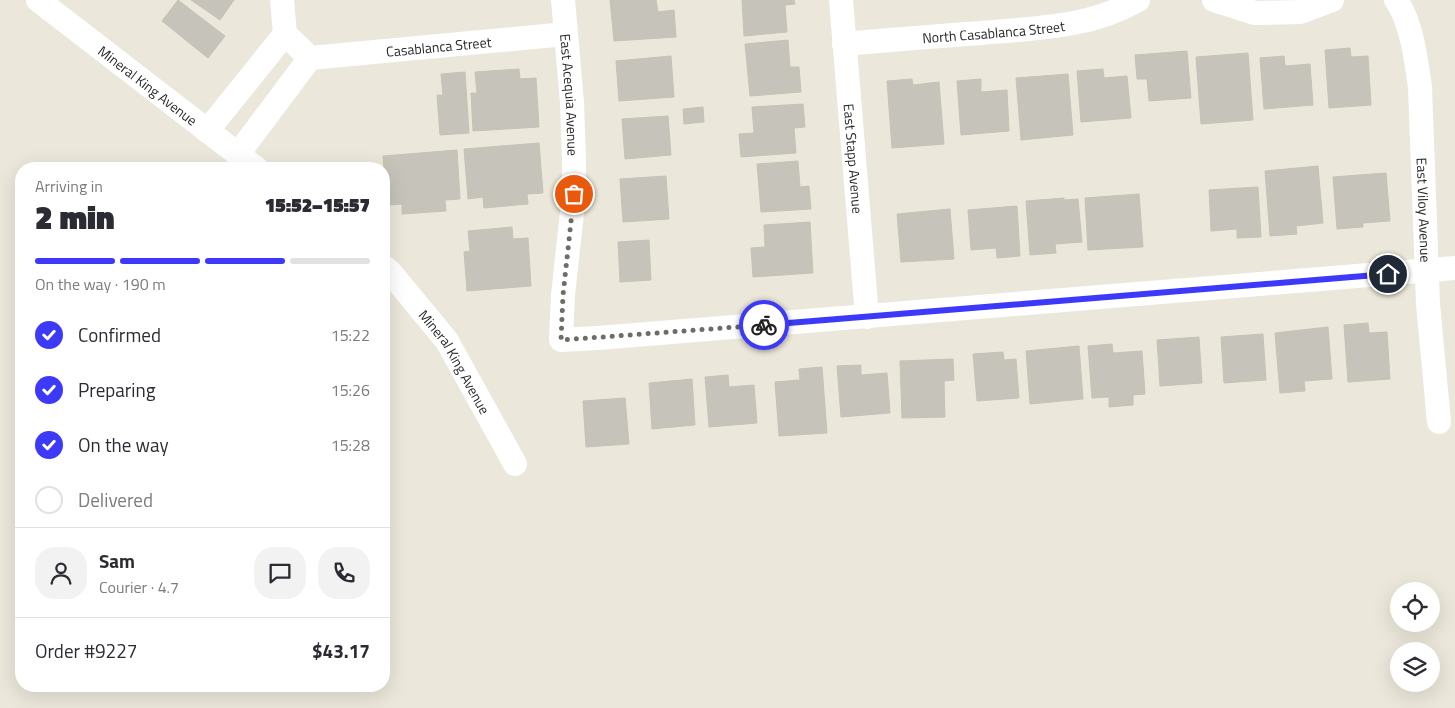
<!DOCTYPE html>
<meta charset="utf-8">
<style>
:root{--surface:#fff;--page:#f2f2f3;--text:#2b2b33;--muted:#7c7c81;--line:#e1e1e2;--accent:#3c39f9}
body{margin:0;font-family:"Titillium Web",sans-serif;background:var(--page);color:var(--text);height:100vh;display:flex;flex-direction:column;font-size:19px;white-space:nowrap}
*{box-sizing:border-box;margin:0}
p{font-size:16px;color:var(--muted)}
.icon{flex:none;width:28px;height:28px;fill:none;stroke:currentColor;stroke-width:2;stroke-linecap:round;stroke-linejoin:round}
.map{position:relative;flex:1;overflow:hidden}
.drawer{position:absolute;left:15px;top:162px;width:375px;height:530px;display:flex;flex-direction:column;background:var(--surface);border-radius:20px;box-shadow:0 5px 20px #0002}
.drawer>*{flex:none}
.tools{position:absolute;left:1390px;top:582px;display:grid;gap:10px}
.tools a{display:grid;place-items:center;width:50px;height:50px;border-radius:50%;background:var(--surface);box-shadow:0 5px 20px #0002;font-size:25px}
.pin{position:absolute;display:grid;place-items:center;width:42px;height:42px;color:#fff;margin:-21px;border:2px solid #fff;border-radius:50%;box-shadow:0 1px 5px #0007}
.courier{position:absolute;display:grid;place-items:center;width:50px;height:50px;margin:-25px;border:4px solid #3c39f9;border-radius:50%;background:#fff;color:#222;box-shadow:0 1px 6px #0007}
.overview em{font-style:normal;font-weight:800}
.overview div{display:flex;flex-direction:column-reverse}
.overview{display:flex;align-items:center;justify-content:space-between;height:85px;padding:0 20px}
h1{font-size:32px;font-weight:800;line-height:38px}
.bar{display:grid;grid-template-columns:repeat(4,1fr);gap:8px 5px;align-content:center;height:60px;padding:0 20px}
.bar i{height:6px;border-radius:4px;background:var(--line)}
.bar .selected{background:var(--accent)}
.bar p{grid-column:span 4}
.line{display:flex;align-items:center;gap:12px;padding:0 20px;border-top:1px solid var(--line)}
.line div{flex:1}
.round{display:grid;place-items:center;flex:none;width:52px;height:52px;border-radius:20px;background:var(--page)}
ol{padding:0 20px;list-style:none}
li{display:flex;align-items:center;gap:15px;height:55px}
li p{margin-inline-start:auto}
li .icon{padding:5px;border-radius:50%;background:var(--accent);color:#fff;stroke-width:4}
li:last-child{color:var(--muted)}
li i{width:28px;height:28px;border:2px solid var(--line);border-radius:50%}
.map>svg:first-child{display:block}
.building{fill:#c6c4ba;stroke:#c6c3b4}
.lines{fill:none;stroke-linecap:round;stroke-linejoin:round}
.street{stroke:#fff;stroke-width:24}
.done{stroke:#6d6c67;stroke-width:5;stroke-dasharray:0 9}
.route{stroke:#3c39f9;stroke-width:6}
.labels{text-anchor:middle;dominant-baseline:central;stroke-width:5;stroke-linejoin:round;paint-order:stroke}
.street-label{font-size:14px;fill:#292929;stroke:#fff}
</style>
<div class="map">
<svg width="1455" height="708" viewBox="0 0 1455 708">
<rect width="100%" height="100%" fill="#ebe7da"/>
<g class="building">
<path d="M178,0L225,36L208,58L162,21Z"/>
<path d="M191,0H234L220,20Z"/>
<path d="M610,0H656L658,12L674,10L676,37L614,41Z"/>
<path d="M742,0H794L795,4L785,5L787,32L744,36Z"/>
<path d="M788,40L790,67H799L801,92L750,96L745,44Z"/>
<path d="M1350,48L1351,57L1368,56L1371,105L1329,108L1325,50Z"/>
<path d="M1187,51L1191,98L1149,101L1147,79H1137L1135,55Z"/>
<path d="M1248,53L1253,120L1201,124L1196,57Z"/>
<path d="M671,56L674,97L619,101L616,61Z"/>
<path d="M1284,56L1285,66L1310,64L1313,105L1264,109L1260,58Z"/>
<path d="M519,69L520,79L536,78L539,127L473,131L471,93H477L475,72Z"/>
<path d="M1103,69L1104,78L1127,76L1131,118L1081,122L1077,71Z"/>
<path d="M465,72L469,133L440,135L437,95H443L441,74Z"/>
<path d="M1068,74L1073,135L1021,140L1016,78Z"/>
<path d="M912,79L913,85L939,82L944,144L892,148L887,81Z"/>
<path d="M981,79V92L1007,90L1009,131L961,135L957,81Z"/>
<path d="M803,104L805,127L794,128L796,153L741,157L739,134L754,133L752,107Z"/>
<path d="M703,107L704,122L684,124L683,109Z"/>
<path d="M668,116L671,155L625,159L622,119Z"/>
<path d="M539,143L543,193L527,194L528,204L484,208L483,197L468,199L464,149Z"/>
<path d="M457,150L460,199L445,200L446,211L402,214V204L387,205L383,156Z"/>
<path d="M798,161L800,187L809,186L811,209L761,212L757,164Z"/>
<path d="M1318,166L1323,223L1296,226L1297,234L1270,236L1265,171Z"/>
<path d="M1386,173L1390,221L1363,223V227L1337,229L1333,177Z"/>
<path d="M666,176L669,219L623,222L620,179Z"/>
<path d="M1258,187L1261,237L1237,238V229L1211,231L1209,190Z"/>
<path d="M1139,194L1143,247L1088,250L1085,198Z"/>
<path d="M1064,198V200L1078,199L1082,242L1055,244L1056,253L1030,255L1026,201Z"/>
<path d="M1017,206L1020,256L997,258L996,248L971,250L968,210Z"/>
<path d="M950,209L954,259L901,262L897,214Z"/>
<path d="M810,222L813,273L753,277L751,248L765,247L764,225Z"/>
<path d="M512,227L513,239L528,238L531,286L467,291L464,252L470,251L468,231Z"/>
<path d="M649,240L651,280L620,282L618,242Z"/>
<path d="M1368,323L1369,333L1387,332L1390,379L1348,382L1344,325Z"/>
<path d="M1328,327L1332,379L1304,381L1305,391L1280,393L1275,333Z"/>
<path d="M1263,334L1266,380L1224,383L1221,337Z"/>
<path d="M1199,337L1202,383L1160,386L1157,340Z"/>
<path d="M1112,344L1113,353L1142,351L1145,394L1133,395V405L1109,407V397L1092,398L1088,346Z"/>
<path d="M1079,346L1083,399L1030,404L1026,351Z"/>
<path d="M1003,352L1004,360L1016,359L1019,398L977,401L973,354Z"/>
<path d="M953,359L954,380L944,381L945,417L902,418L900,361Z"/>
<path d="M861,365V375L887,373L890,413L841,417L837,366Z"/>
<path d="M822,367L827,433L779,436L775,382L800,380L799,369Z"/>
<path d="M728,375L729,387L754,385L757,423L709,427L705,377Z"/>
<path d="M692,379L695,425L652,429L649,383Z"/>
<path d="M625,398L629,444L586,447L583,401Z"/>
</g>
<g class="lines">
<g class="street">
<path id="s1" d="M38,0L257,169"/>
<path id="s2" d="M282,0L285,34L310,58L566,34"/>
<path id="s3" d="M563,0L572,102L574,161V194L563,295L561,340L598,338L1455,268"/>
<path id="s4" d="M841,0L867,317"/>
<path d="M1214,0L1255,13L1300,12L1332,0"/>
<path id="s5" d="M1396,0C1412,23 1416,60 1420,87L1428,304L1439,422"/>
<path id="s6" d="M844,44C890,40 936,36 982,33C1036,28 1089,28 1138,0"/>
<path d="M207,131L285,34"/>
<path d="M238,154L310,58"/>
<path id="s7" d="M384,267L390,272L447,341L515,464"/>
</g>
</g>
<g class="lines">
<path class="done" d="M574,194L563,295L561,340L764,325"/>
<path class="route" d="M764,325L1388,274"/>
</g>
<g class="labels">
<g class="street-label">
<text stroke="none"><textPath href="#s6" startOffset="150">North Casablanca Street</textPath></text>
<text stroke="none"><textPath href="#s2" startOffset="198">Casablanca Street</textPath></text>
<text stroke="none"><textPath href="#s1" startOffset="139">Mineral King Avenue</textPath></text>
<text stroke="none"><textPath href="#s3" startOffset="95">East Acequia Avenue</textPath></text>
<text stroke="none"><textPath href="#s4" startOffset="159">East Stapp Avenue</textPath></text>
<text stroke="none"><textPath href="#s5" startOffset="214">East Viloy Avenue</textPath></text>
<text stroke="none"><textPath href="#s7" startOffset="119">Mineral King Avenue</textPath></text>
</g>
</g>
</svg>
<div class="tools">
<a><svg class="icon" aria-label="locate" viewBox="0 0 24 24"><circle cx="12" cy="12" r="6"/><path d="M12 2v4M12 18v4M2 12h4M18 12h4"/></svg></a>
<a><svg class="icon" aria-label="layers" viewBox="0 0 24 24"><path d="M12 4l9 5-9 5-9-5zM3 14l9 5 9-5"/></svg></a>
</div>
<div class="pin" style="left:574px;top:194px;background:#ea580c"><svg class="icon" aria-label="bag" viewBox="0 0 24 24"><path d="M5 8h14l-1 12H6zM9 8a3 3 0 0 1 6 0"/></svg></div>
<div class="pin" style="left:1388px;top:274px;background:#1f2937"><svg class="icon" aria-label="home" viewBox="0 0 24 24"><path d="M3 11l9-7 9 7M6 9v11h12V9"/></svg></div>
<div class="courier" style="left:764px;top:325px"><svg class="icon" aria-label="bike" viewBox="0 0 24 24"><circle cx="6" cy="16" r="4"/><circle cx="18" cy="16" r="4"/><path d="M6 16l4-8h5l3 8M10 8l3 8H6M13 5h3"/></svg></div>
<section class="drawer">
<div class="overview"><div><h1>2 min</h1><p>Arriving in</p></div><em>15:52–15:57</em></div>
<div class="bar"><i class="selected"></i><i class="selected"></i><i class="selected"></i><i></i><p>On the way · 190 m</p></div>
<ol>
<li><svg class="icon" aria-label="check" viewBox="0 0 24 24"><path d="M5 12l5 5 9-10"/></svg>Confirmed<p>15:22</p></li>
<li><svg class="icon" aria-label="check" viewBox="0 0 24 24"><path d="M5 12l5 5 9-10"/></svg>Preparing<p>15:26</p></li>
<li><svg class="icon" aria-label="check" viewBox="0 0 24 24"><path d="M5 12l5 5 9-10"/></svg>On the way<p>15:28</p></li>
<li><i></i>Delivered</li>
</ol>
<div class="line" style="height:90px"><a class="round"><svg class="icon" aria-label="person" viewBox="0 0 24 24"><circle cx="12" cy="8" r="4"/><path d="M4 21q1-7 8-7t8 7"/></svg></a><div><b>Sam</b><p>Courier · 4.7</p></div><a class="round"><svg class="icon" aria-label="chat" viewBox="0 0 24 24"><path d="M4 5h16v11H9l-5 4z"/></svg></a><a class="round"><svg class="icon" aria-label="phone" viewBox="0 0 24 24"><path d="M5 4h4l2 5-3 2q2 4 5 5l2-3 5 2v4C11 20 4 13 5 4z"/></svg></a></div>
<div class="line" style="height:65px"><div>Order #9227</div><b>$43.17</b></div>
</section>
</div>
